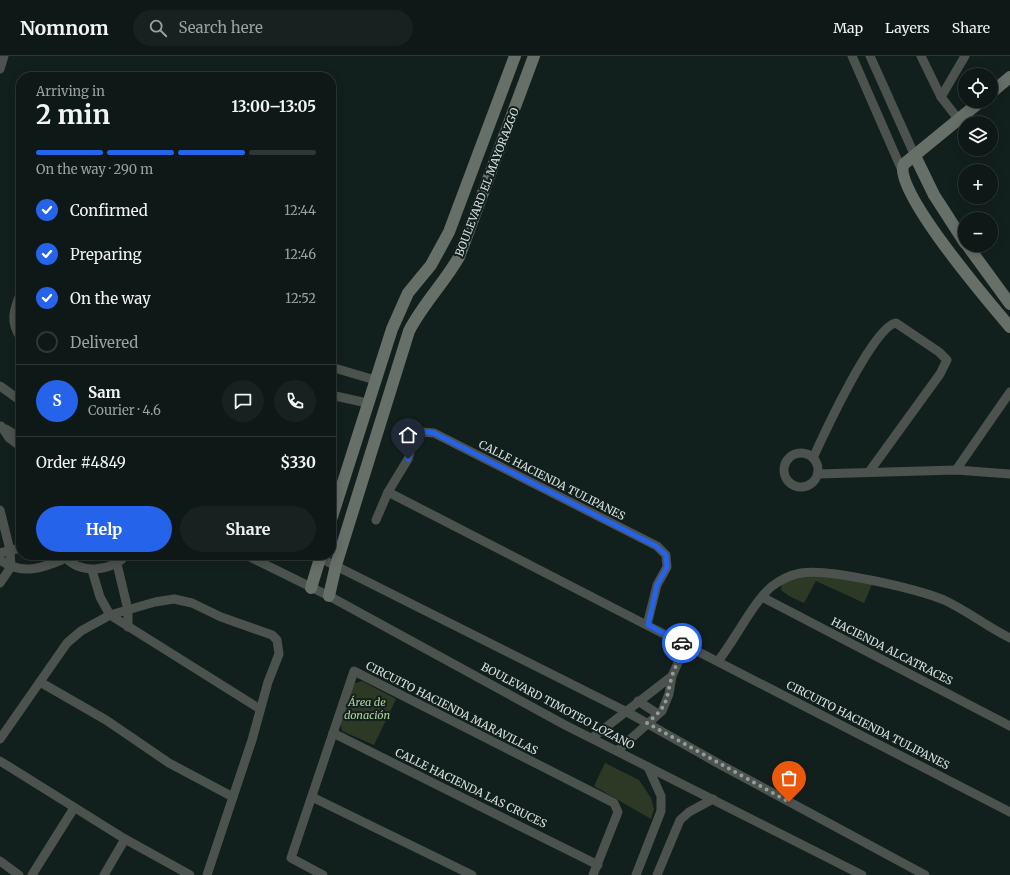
<!DOCTYPE html>
<meta charset="utf-8">
<style>
:root{--surface:#0e1816;--page:#17211f;--text:#f1f3f6;--muted:#9ba0a1;--line:#2e3735;--accent:#2563eb}
body{margin:0;font-family:Merriweather,serif;background:var(--page);color:var(--text);height:100vh;display:flex;flex-direction:column;font-size:15px;white-space:nowrap}
*{box-sizing:border-box;margin:0}
p{font-size:13px;color:var(--muted)}
.icon{flex:none;width:22px;height:22px;fill:none;stroke:currentColor;stroke-width:2;stroke-linecap:round;stroke-linejoin:round}
.map{position:relative;flex:1;overflow:hidden}
.side{position:absolute;left:16px;top:16px;width:320px;height:488px;display:flex;flex-direction:column;background:var(--surface);border-radius:16px;box-shadow:0 2px 10px #0003,0 0 0 1px var(--line)}
.side>*{flex:none}
.buttons{position:absolute;left:958px;top:12px;display:grid;gap:8px}
.buttons a{display:grid;place-items:center;width:40px;height:40px;border-radius:50%;background:var(--surface);box-shadow:0 2px 10px #0003,0 0 0 1px var(--line);font-size:20px}
.pin{position:absolute;display:grid;place-items:center;width:34px;height:34px;color:#fff;margin:-41px -17px;border-radius:50% 50% 50% 0;rotate:-45deg;box-shadow:0 0 4px #0007}
.pin .icon{rotate:45deg}
.courier{position:absolute;display:grid;place-items:center;width:40px;height:40px;margin:-20px;border:3px solid #2563eb;border-radius:50%;background:#fff;color:#222;box-shadow:0 1px 5px #0007}
.head em{font-style:normal;font-weight:700}
.head div{display:flex;flex-direction:column-reverse}
.head{display:flex;align-items:center;justify-content:space-between;height:68px;padding:0 20px}
h1{font-size:26px;font-weight:700;line-height:30px}
.bar{display:grid;grid-template-columns:repeat(4,1fr);gap:6px 4px;align-content:center;height:48px;padding:0 20px}
.bar i{height:5px;border-radius:3px;background:var(--line)}
.bar .active{background:var(--accent)}
.bar p{grid-column:span 4}
.line{display:flex;align-items:center;gap:10px;padding:0 20px;border-top:1px solid var(--line)}
.line div{flex:1}
.round{display:grid;place-items:center;flex:none;width:42px;height:42px;border-radius:21px;background:var(--page)}
ol{padding:0 20px;list-style:none}
li{display:flex;align-items:center;gap:12px;height:44px}
li p{margin-inline-start:auto}
li .icon{padding:4px;border-radius:50%;background:var(--accent);color:#fff;stroke-width:4}
li:last-child{color:var(--muted)}
li i{width:22px;height:22px;border:2px solid var(--line);border-radius:50%}
.action{display:flex;gap:8px;margin-top:auto;padding:8px 20px}
.action a{flex:1;height:46px;border-radius:24px;background:var(--accent);color:#fff;font-size:16px;font-weight:700;line-height:46px;text-align:center}
.action a+a{background:var(--page);color:var(--text)}
header{display:flex;align-items:center;gap:24px;box-sizing:border-box;height:56px;padding:0 20px;background:var(--surface);border-bottom:1px solid var(--line)}
header strong{font-size:19px}
nav{display:flex;gap:22px;margin-inline-start:auto;font-size:14px}
.search{width:280px;height:36px;background:var(--page);display:flex;align-items:center;gap:10px;box-sizing:border-box;padding:0 14px;border-radius:22px;color:var(--muted);font-size:15px}
.map>svg:first-child{display:block}
.park{fill:#2c3925}
.lines{fill:none;stroke-linecap:round;stroke-linejoin:round}
.street{stroke:#4c524e;stroke-width:9}
.secondary{stroke:#676f69;stroke-width:12}
.done{stroke:#929d9a;stroke-width:4;stroke-dasharray:0 7.2}
.route{stroke:#2563eb;stroke-width:5}
.labels{text-anchor:middle;dominant-baseline:central;stroke-width:4;stroke-linejoin:round;paint-order:stroke}
.street-label{font-size:11px;fill:#d7e0dd;stroke:#12201d}
.park-label{font-size:11px;font-style:italic;fill:#b0d39e;stroke:#12201d}
</style>
<header>
<strong>Nomnom</strong>
<div class="search"><svg class="icon" aria-label="search" viewBox="0 0 24 24"><circle cx="10" cy="10" r="6"/><path d="M15 15l6 6"/></svg>Search here</div>
<nav><a>Map</a><a>Layers</a><a>Share</a></nav>
</header>
<div class="map">
<svg width="1010" height="819" viewBox="0 0 1010 819">
<rect width="100%" height="100%" fill="#12201d"/>
<g class="park">
<path d="M808,519L873,526L864,547L816,525L804,547L789,540L781,534L782,529L788,524Z"/>
<path d="M362,625L396,643L374,689L342,675L340,664L353,628Z"/>
<path d="M605,707L639,724L651,742L654,753L651,763L594,730Z"/>
</g>
<g class="lines">
<g class="street">
<path d="M852,0L901,112"/>
<path d="M870,0L915,100"/>
<path d="M921,0L941,41L959,64"/>
<path d="M0,13L4,0"/>
<path d="M941,41L965,0"/>
<path d="M21,236C14,253 9,266 21,282"/>
<path d="M331,311L375,324"/>
<path d="M0,330L21,345"/>
<path d="M331,339L367,347"/>
<path d="M1,370L9,382L21,391"/>
<path d="M6,373L21,382"/>
<circle cx="801" cy="414" r="17"/>
<path d="M813,402C823,380 874,269 896,267L939,296L947,304L940,318L869,416"/>
<path d="M956,414L1010,336"/>
<path d="M818,418L956,414L1010,418"/>
<path d="M388,436L1010,756"/>
<path d="M0,454L10,494L11,511L0,527"/>
<path d="M376,464L388,436L408,403L414,382L422,376L434,377L657,490L666,499L667,511L657,529L647,569"/>
<path d="M0,497L21,492"/>
<path d="M64,499C76,519 114,516 126,499"/>
<path d="M246,499L329,540L565,669L862,819"/>
<path d="M314,499L627,656L721,709L925,819"/>
<path d="M0,504C23,520 43,512 66,502"/>
<path d="M117,508L128,554V571"/>
<path d="M92,514L100,541L110,559L260,653"/>
<path d="M762,541L1010,670"/>
<path d="M718,605C735,584 752,548 771,531C780,524 790,519 801,517C829,512 917,533 944,544C968,555 987,571 1010,582"/>
<path d="M40,626L106,664L169,707L233,741"/>
<path d="M638,645L658,658"/>
<path d="M333,677L598,809"/>
<path d="M592,682L672,620"/>
<path d="M0,683L67,587L81,575L110,559L155,546L174,543L192,547L221,561L272,579L277,584L279,598L268,626L252,684L207,819"/>
<path d="M617,695L662,655L669,638L672,620L686,589"/>
<path d="M0,705L125,783L190,819"/>
<path d="M312,741L472,819"/>
<path d="M0,805L19,819"/>
<path d="M32,819L74,752"/>
<path d="M104,819L125,783"/>
<path d="M323,819L291,802L354,615L614,747L618,756L593,819"/>
<path d="M636,819L661,755V740L648,711"/>
<path d="M657,819L680,764L689,756L713,743"/>
</g>
<g class="secondary">
<path d="M991,37L1010,21"/>
<path d="M981,45L904,108C889,130 993,251 1010,271"/>
<path d="M915,100L934,139L965,187"/>
<path d="M967,189L1010,248"/>
<path d="M331,464L392,273L408,237L431,209L449,176L515,0"/>
<path d="M311,532L321,499"/>
<path d="M329,540L336,509L409,275C423,248 444,227 459,201L534,0"/>
</g>
</g>
<g class="lines">
<path class="done" d="M682,587L686,589C682,599 675,610 672,620C665,646 669,649 647,667L789,746"/>
<path class="route" d="M408,403C414,387 412,372 434,377L656,490L666,499L667,511L657,529L648,569L682,587"/>
</g>
<g class="labels">
<g class="street-label">
<text transform="translate(487 126) rotate(-69)">BOULEVARD EL MAYORAZGO</text>
<text transform="translate(552 424) rotate(27)">CALLE HACIENDA TULIPANES</text>
<text transform="translate(892 595) rotate(27)">HACIENDA ALCATRACES</text>
<text transform="translate(558 650) rotate(28)">BOULEVARD TIMOTEO LOZANO</text>
<text transform="translate(452 652) rotate(27)">CIRCUITO HACIENDA MARAVILLAS</text>
<text transform="translate(868 669) rotate(27)">CIRCUITO HACIENDA TULIPANES</text>
<text transform="translate(471 732) rotate(26)">CALLE HACIENDA LAS CRUCES</text>
</g>
<g class="park-label">
<text x="367" y="646">Área de<tspan x="367" dy="13">donación</tspan></text>
</g>
</g>
</svg>
<div class="buttons">
<a><svg class="icon" aria-label="locate" viewBox="0 0 24 24"><circle cx="12" cy="12" r="6"/><path d="M12 2v4M12 18v4M2 12h4M18 12h4"/></svg></a>
<a><svg class="icon" aria-label="layers" viewBox="0 0 24 24"><path d="M12 4l9 5-9 5-9-5zM3 14l9 5 9-5"/></svg></a>
<a>+</a>
<a>−</a>
</div>
<div class="pin" style="left:789px;top:746px;background:#ea580c"><svg class="icon" aria-label="bag" viewBox="0 0 24 24"><path d="M5 8h14l-1 12H6zM9 8a3 3 0 0 1 6 0"/></svg></div>
<div class="pin" style="left:408px;top:403px;background:#1f2937"><svg class="icon" aria-label="home" viewBox="0 0 24 24"><path d="M3 11l9-7 9 7M6 9v11h12V9"/></svg></div>
<div class="courier" style="left:682px;top:587px"><svg class="icon" aria-label="car" viewBox="0 0 24 24"><path d="M5 17H2v-5l4-1 3-4h7l3 4 3 1v5h-3M9 17h6M6 11h13"/><circle cx="7" cy="17" r="2"/><circle cx="17" cy="17" r="2"/></svg></div>
<section class="side">
<div class="head"><div><h1>2 min</h1><p>Arriving in</p></div><em>13:00–13:05</em></div>
<div class="bar"><i class="active"></i><i class="active"></i><i class="active"></i><i></i><p>On the way · 290 m</p></div>
<ol>
<li><svg class="icon" aria-label="check" viewBox="0 0 24 24"><path d="M5 12l5 5 9-10"/></svg>Confirmed<p>12:44</p></li>
<li><svg class="icon" aria-label="check" viewBox="0 0 24 24"><path d="M5 12l5 5 9-10"/></svg>Preparing<p>12:46</p></li>
<li><svg class="icon" aria-label="check" viewBox="0 0 24 24"><path d="M5 12l5 5 9-10"/></svg>On the way<p>12:52</p></li>
<li><i></i>Delivered</li>
</ol>
<div class="line" style="height:72px"><b class="round" style="background:var(--accent);color:#fff">S</b><div><b>Sam</b><p>Courier · 4.6</p></div><a class="round"><svg class="icon" aria-label="chat" viewBox="0 0 24 24"><path d="M4 5h16v11H9l-5 4z"/></svg></a><a class="round"><svg class="icon" aria-label="phone" viewBox="0 0 24 24"><path d="M5 4h4l2 5-3 2q2 4 5 5l2-3 5 2v4C11 20 4 13 5 4z"/></svg></a></div>
<div class="line" style="height:52px"><div>Order #4849</div><b>$330</b></div>
<div class="action"><a>Help</a><a>Share</a></div>
</section>
</div>
